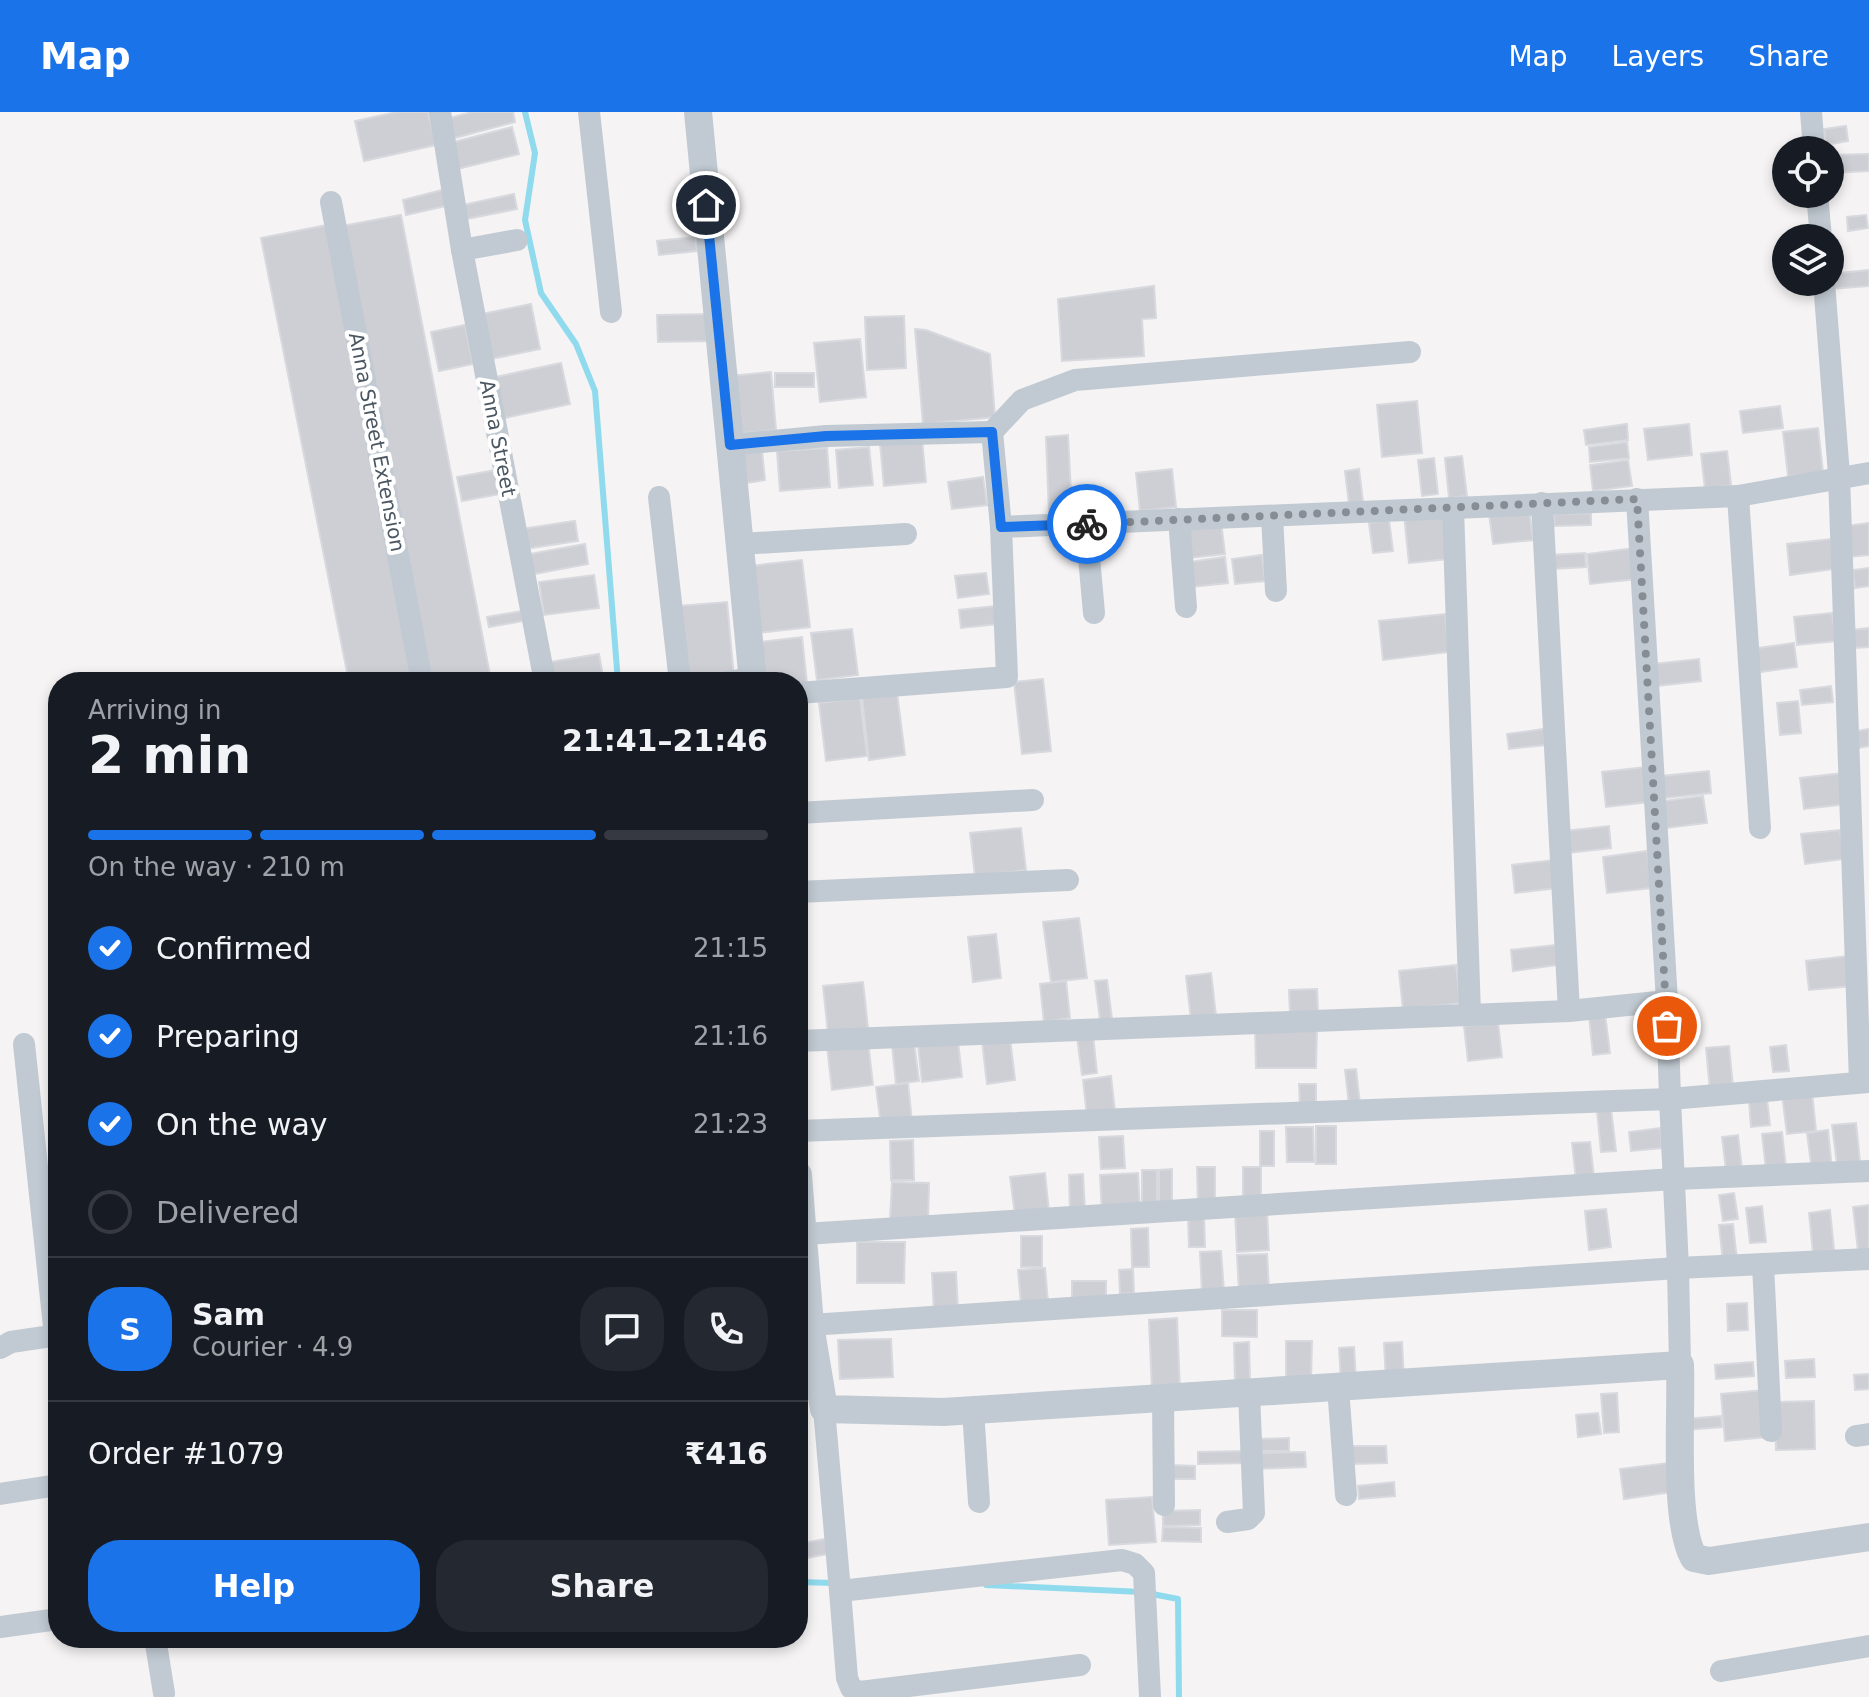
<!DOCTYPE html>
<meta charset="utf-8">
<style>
:root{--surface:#171b24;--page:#242831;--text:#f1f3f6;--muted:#9ea1a6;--line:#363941;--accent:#1a73e8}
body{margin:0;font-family:"DejaVu Sans",sans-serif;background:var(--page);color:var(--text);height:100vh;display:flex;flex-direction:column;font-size:30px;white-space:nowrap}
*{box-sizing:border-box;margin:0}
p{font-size:26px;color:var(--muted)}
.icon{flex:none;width:44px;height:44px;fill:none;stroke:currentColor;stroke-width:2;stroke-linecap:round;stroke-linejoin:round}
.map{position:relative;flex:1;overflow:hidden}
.side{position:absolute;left:48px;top:560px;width:760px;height:976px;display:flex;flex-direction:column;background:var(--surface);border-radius:32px;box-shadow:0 4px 12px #0003}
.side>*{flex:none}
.fabs{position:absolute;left:1772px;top:24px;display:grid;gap:16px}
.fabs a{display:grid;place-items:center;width:72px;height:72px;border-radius:50%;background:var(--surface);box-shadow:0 4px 12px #0003;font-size:40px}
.pin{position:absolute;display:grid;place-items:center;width:68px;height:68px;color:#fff;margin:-34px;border:4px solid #fff;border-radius:50%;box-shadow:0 2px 8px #0007}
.courier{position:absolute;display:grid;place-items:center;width:80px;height:80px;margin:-40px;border:6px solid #1a73e8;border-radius:50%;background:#fff;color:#222;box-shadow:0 2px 10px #0007}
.headline em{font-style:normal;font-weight:700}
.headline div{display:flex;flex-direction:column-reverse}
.headline{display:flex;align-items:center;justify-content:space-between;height:136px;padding:0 40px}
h1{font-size:52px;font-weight:700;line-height:60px}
.bar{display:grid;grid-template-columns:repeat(4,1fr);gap:12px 8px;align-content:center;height:96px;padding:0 40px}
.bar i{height:10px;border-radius:6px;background:var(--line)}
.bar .selected{background:var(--accent)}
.bar p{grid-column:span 4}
.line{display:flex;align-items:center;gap:20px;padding:0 40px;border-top:2px solid var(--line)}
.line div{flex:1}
.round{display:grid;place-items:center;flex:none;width:84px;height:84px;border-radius:32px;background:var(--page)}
ol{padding:0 40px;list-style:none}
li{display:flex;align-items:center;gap:24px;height:88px}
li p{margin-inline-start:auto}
li .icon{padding:8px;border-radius:50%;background:var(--accent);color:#fff;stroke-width:4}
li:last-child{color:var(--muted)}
li i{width:44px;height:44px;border:4px solid var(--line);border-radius:50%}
.primary-button{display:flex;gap:16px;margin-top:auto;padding:16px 40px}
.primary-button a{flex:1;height:92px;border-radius:32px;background:var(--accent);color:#fff;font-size:32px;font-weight:700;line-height:92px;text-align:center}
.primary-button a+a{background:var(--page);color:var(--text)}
header{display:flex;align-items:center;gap:48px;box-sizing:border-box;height:112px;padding:0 40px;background:var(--accent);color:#fff}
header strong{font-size:38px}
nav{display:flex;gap:44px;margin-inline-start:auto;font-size:28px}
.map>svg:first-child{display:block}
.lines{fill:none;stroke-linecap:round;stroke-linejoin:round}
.stream{stroke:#90daee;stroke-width:6}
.building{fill:#cdcfd5;stroke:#d7d9de;stroke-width:2}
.minor{stroke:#c1cad2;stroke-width:22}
.tertiary{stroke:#c1cad2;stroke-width:28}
.done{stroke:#868d94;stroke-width:8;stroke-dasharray:0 14.4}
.route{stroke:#1a73e8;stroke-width:10}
.labels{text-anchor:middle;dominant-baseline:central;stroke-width:8;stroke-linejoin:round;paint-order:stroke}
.street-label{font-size:20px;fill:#4a5661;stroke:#fff}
</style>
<header>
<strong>Map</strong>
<nav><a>Map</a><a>Layers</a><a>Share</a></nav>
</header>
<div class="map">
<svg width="1869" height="1585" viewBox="0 0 1869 1585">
<rect width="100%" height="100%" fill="#f5f3f3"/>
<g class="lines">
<g class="stream">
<path d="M525,0L535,41L525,108L541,181L576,232L595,279L618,570"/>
<path d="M798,1470L834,1471"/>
<path d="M986,1473L1142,1480L1178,1487L1179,1585"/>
</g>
</g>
<g class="building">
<path d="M397,0H428L436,33L364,49L355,9Z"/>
<path d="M472,0H513L515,10L451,27L446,7Z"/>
<path d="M1846,14L1848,29L1826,33L1824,17Z"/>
<path d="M512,15L519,42L457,57L450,31Z"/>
<path d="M1869,42V59L1830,61V43Z"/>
<path d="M446,77L450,93L406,103L403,88Z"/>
<path d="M514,82L517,97L466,107L463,93Z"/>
<path d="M401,103L490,563L454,570H430L342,114Z"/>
<path d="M1866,103L1868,116L1848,119L1847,105Z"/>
<path d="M327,113L418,570H349L261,126Z"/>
<path d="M695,125L697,139L659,143L657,129Z"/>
<path d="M1869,158V174L1830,177V162Z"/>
<path d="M1154,174L1156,206L1142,207L1144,244L1062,249L1058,187Z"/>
<path d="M531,192L540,237L491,247L482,202Z"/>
<path d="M711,202L712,229L658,230L657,203Z"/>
<path d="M904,204L906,256L867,258L865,205Z"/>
<path d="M465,213L473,252L439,259L431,220Z"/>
<path d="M915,217L926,218L990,242L995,305L923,312Z"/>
<path d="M860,227L866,285L820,290L814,231Z"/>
<path d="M561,251L570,292L500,307L491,266Z"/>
<path d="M771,260L776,318L735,322L730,264Z"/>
<rect x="775" y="261" width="39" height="14"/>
<path d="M1417,289L1422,341L1382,345L1377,293Z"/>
<path d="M1780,294L1783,316L1743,321L1740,299Z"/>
<path d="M1627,312L1628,328L1586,333L1584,318Z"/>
<path d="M1689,312L1692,343L1648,348L1644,317Z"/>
<path d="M1818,316L1823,360L1788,364L1783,320Z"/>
<path d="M1068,323L1072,401L1049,402L1046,325Z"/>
<path d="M922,327L926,370L884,374L880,331Z"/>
<path d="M1627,330L1629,346L1590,350L1589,335Z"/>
<path d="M869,335L873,373L839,376L836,338Z"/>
<path d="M827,336L830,375L780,379L777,339Z"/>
<path d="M762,339L765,368L746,371L742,342Z"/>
<path d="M1727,339L1731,373L1705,377L1701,342Z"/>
<path d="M1462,344L1467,384L1449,386L1445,346Z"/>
<path d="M1434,346L1438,382L1422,384L1418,348Z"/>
<path d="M1628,348L1632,374L1593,379L1590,353Z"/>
<path d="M1172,357L1176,395L1140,399L1136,361Z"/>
<path d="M1359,357L1363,390L1349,392L1345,359Z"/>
<path d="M496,358L500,382L462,389L457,365Z"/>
<path d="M983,365L987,393L952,397L948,370Z"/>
<path d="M1442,397L1448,447L1409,451L1404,402Z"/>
<path d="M1529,397L1533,428L1493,432L1489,401Z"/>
<path d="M1591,401V413L1554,414V402Z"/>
<path d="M1389,408L1393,439L1373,441L1369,411Z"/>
<path d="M575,409L578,429L524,437L521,417Z"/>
<path d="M1221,410L1225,442L1189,446L1185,415Z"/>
<path d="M1869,411V443L1848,445L1845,414Z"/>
<path d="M1831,427L1834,457L1790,463L1787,432Z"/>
<path d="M585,432L588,452L534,462L530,442Z"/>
<path d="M1634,436L1637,467L1590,472L1587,442Z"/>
<path d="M1585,441L1586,455L1551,457L1550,443Z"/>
<path d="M1262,443L1265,469L1235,472L1232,447Z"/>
<path d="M1225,445L1228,471L1192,475L1189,450Z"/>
<path d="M802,448L810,515L758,521L750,454Z"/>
<path d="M1869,456V474L1855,476L1853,458Z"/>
<path d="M986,461L989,482L958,486L955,464Z"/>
<path d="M594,463L599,496L544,503L539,470Z"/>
<path d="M727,490L734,566L686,570L679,494Z"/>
<path d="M995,494L997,512L961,516L959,498Z"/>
<path d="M522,499L523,509L489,515L487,505Z"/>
<path d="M1832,501L1836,529L1797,533L1794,505Z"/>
<path d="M1445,502L1449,540L1383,548L1379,509Z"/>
<path d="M1869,516V535L1854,536L1852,518Z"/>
<path d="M852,517L858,563L817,568L811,521Z"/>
<path d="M802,525L807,571L764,570L760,530Z"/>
<path d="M1794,531L1797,555L1760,560L1757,536Z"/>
<path d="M599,542L604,570H553L550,550Z"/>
<path d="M1699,547L1701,569L1657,574L1654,552Z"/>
<path d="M1043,567L1051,639L1022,642L1014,570Z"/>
<path d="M1831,574L1833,590L1802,593L1800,578Z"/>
<path d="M897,581L905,643L869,648L862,585Z"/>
<path d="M860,586L867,644L826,649L819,591Z"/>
<path d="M1798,589L1801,621L1780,623L1777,591Z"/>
<path d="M1544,617L1545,633L1509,637L1507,622Z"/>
<path d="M1869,617V634L1858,636L1856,619Z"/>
<path d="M1646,655L1649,690L1606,695L1602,660Z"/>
<path d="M1709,659L1711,681L1665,686L1662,664Z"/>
<path d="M1843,661L1847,692L1804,697L1800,666Z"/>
<path d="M1703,684L1707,711L1666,716L1663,689Z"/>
<path d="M1609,714L1611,736L1568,741L1565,719Z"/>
<path d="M1021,716L1026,758L975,764L970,721Z"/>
<path d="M1840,718L1844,747L1805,752L1801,722Z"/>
<path d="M1647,739L1651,776L1607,781L1603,745Z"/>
<path d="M1554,748L1557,776L1515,781L1512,753Z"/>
<path d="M1079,806L1087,866L1051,870L1043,810Z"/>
<path d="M996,822L1001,866L973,870L968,825Z"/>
<path d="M1555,833L1558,853L1513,859L1511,838Z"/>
<path d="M1848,844L1852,874L1809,878L1806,849Z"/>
<path d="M1456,853L1460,891L1403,898L1399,859Z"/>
<path d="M1211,861L1216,904L1191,907L1186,864Z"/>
<path d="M1107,868L1112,907L1100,908L1095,869Z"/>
<path d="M1066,869L1070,906L1044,910L1040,872Z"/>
<path d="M863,870L868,916L828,921L823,874Z"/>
<path d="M1317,877L1318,900L1290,901L1289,878Z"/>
<path d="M1605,902L1610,941L1593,943L1589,904Z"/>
<path d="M1498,910L1502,945L1468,949L1464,914Z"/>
<path d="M1255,916H1317L1316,956H1256Z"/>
<path d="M1093,923L1097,961L1082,963L1077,925Z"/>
<path d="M1010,926L1015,968L987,972L982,929Z"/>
<path d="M868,929L873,973L832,978L827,934Z"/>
<path d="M958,929L962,965L922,970L918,933Z"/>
<path d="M914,930L919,969L896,972L892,933Z"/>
<path d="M1786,933L1789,959L1773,960L1770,935Z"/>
<path d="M1729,934L1733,975L1710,978L1706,936Z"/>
<path d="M1356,957L1360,992L1349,993L1345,958Z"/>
<path d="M1111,964L1115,1000L1087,1004L1083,968Z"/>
<path d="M908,971L912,1010L881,1014L876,975Z"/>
<path d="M1299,972H1316V997H1300Z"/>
<path d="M1812,980L1816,1019L1787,1022L1782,983Z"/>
<path d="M1767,987L1770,1013L1751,1015L1749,989Z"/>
<path d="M1611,997L1616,1039L1601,1040L1597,998Z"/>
<path d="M1856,1011L1860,1050L1837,1052L1832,1013Z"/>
<rect x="1316" y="1014" width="20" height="38"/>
<path d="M1286,1015H1313L1314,1050H1287Z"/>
<path d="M1660,1016L1662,1036L1631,1039L1629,1020Z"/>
<path d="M1828,1018L1832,1057L1812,1059L1807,1021Z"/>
<rect x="1260" y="1019" width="14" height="35"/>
<path d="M1782,1020L1786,1056L1766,1058L1762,1022Z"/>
<path d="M1738,1023L1742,1057L1726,1058L1722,1025Z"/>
<path d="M1123,1024L1125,1056L1101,1057L1099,1025Z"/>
<path d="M913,1028L914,1068H891L890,1029Z"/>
<path d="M1590,1030L1594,1065L1576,1067L1572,1031Z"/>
<path d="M1197,1055H1215V1093L1198,1094Z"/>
<rect x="1243" y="1055" width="18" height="36"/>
<path d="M1172,1057V1097H1159V1058Z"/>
<rect x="1142" y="1058" width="15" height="40"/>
<path d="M1045,1061L1049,1100L1015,1103L1010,1065Z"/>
<path d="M1138,1061L1140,1100L1102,1101L1100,1063Z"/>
<path d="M1083,1062L1085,1100L1070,1101L1069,1063Z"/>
<path d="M892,1070L929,1071L928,1109L890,1108Z"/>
<path d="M1734,1081L1738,1107L1723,1109L1719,1083Z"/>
<path d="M1869,1093V1138L1858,1139L1853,1095Z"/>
<path d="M1762,1094L1766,1130L1750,1131L1746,1096Z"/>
<path d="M1606,1097L1611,1135L1589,1138L1585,1099Z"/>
<path d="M1830,1098L1834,1138L1813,1141L1809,1101Z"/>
<path d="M1267,1100L1269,1138L1237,1140L1235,1101Z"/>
<path d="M1204,1102L1205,1135H1189L1188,1103Z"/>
<path d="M1733,1112L1737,1148L1723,1150L1719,1113Z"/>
<path d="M1148,1116L1149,1155H1132L1131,1117Z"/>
<rect x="1021" y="1124" width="21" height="31"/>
<path d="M857,1130H905L904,1171H857Z"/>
<path d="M1221,1139L1224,1180L1202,1181L1200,1140Z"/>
<path d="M1267,1142L1269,1177L1239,1179L1237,1143Z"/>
<path d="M1045,1156L1048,1190L1021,1192L1018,1158Z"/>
<path d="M1133,1157L1134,1181L1120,1182L1119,1158Z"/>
<path d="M956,1160L958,1198L934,1200L932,1161Z"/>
<rect x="1072" y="1169" width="34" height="19"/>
<path d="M1747,1191L1748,1218L1728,1219L1727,1192Z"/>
<path d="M1222,1198H1257V1225L1222,1224Z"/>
<path d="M1177,1206L1180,1278L1152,1279L1149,1208Z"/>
<path d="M891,1227L893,1265L840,1267L838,1228Z"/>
<path d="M1286,1229H1312L1311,1267H1286Z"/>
<path d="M1249,1230L1250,1270H1235L1234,1231Z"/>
<path d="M1402,1230L1404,1269L1386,1270L1384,1231Z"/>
<path d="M1354,1235L1356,1269L1341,1270L1339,1236Z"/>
<path d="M1814,1247L1815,1265L1786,1266L1785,1249Z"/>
<path d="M1753,1250L1754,1264L1716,1267L1715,1253Z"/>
<path d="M1869,1262V1277L1855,1278L1854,1263Z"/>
<path d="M1765,1278L1768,1325L1725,1329L1721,1282Z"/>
<path d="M1617,1281L1619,1320L1604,1321L1601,1282Z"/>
<path d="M1814,1289L1815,1337L1776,1338L1775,1290Z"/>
<path d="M1598,1301L1601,1322L1578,1325L1576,1303Z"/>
<path d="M1721,1304L1722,1315L1686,1318L1685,1307Z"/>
<path d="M1289,1326V1339H1259V1327Z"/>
<path d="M1349,1334H1386L1387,1351L1349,1352Z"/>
<path d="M1247,1339V1351L1198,1352V1340Z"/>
<path d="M1305,1340L1306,1355L1254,1357V1341Z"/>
<path d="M1668,1351L1672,1380L1624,1387L1620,1357Z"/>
<path d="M1167,1353L1195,1354V1367H1167Z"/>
<path d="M1394,1370L1395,1384L1359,1387L1358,1374Z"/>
<path d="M1152,1385L1156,1430L1109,1433L1106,1388Z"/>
<path d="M1200,1398V1413L1163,1414V1399Z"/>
<path d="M1163,1415L1201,1416V1430L1162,1429Z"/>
<path d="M825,1427L828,1442L801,1447L799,1432Z"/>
</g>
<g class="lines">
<g class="minor">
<path d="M440,0L462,138"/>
<path d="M589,0L611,200"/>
<path d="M1811,0L1814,38"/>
<path d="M1817,82L1821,126"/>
<path d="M331,90L422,570"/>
<path d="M517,128L462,138L545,570"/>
<path d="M1824,170L1839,363L1860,970"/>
<path d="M992,320L1022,288L1075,268L1410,240"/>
<path d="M730,333L826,324L992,320L1001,415L1007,565L798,581"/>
<path d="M1738,384L1760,716"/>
<path d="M659,385L680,570"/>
<path d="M1637,387L1667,889"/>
<path d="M1542,391L1569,899"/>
<path d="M1453,396L1470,902"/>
<path d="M1272,404L1276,479"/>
<path d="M1179,407L1186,495"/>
<path d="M1086,412L1094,501"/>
<path d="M1001,415L1738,384L1869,361"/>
<path d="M740,432L906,422"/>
<path d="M727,570L753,566"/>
<path d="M798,701L1033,688"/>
<path d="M798,780L1068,768"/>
<path d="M798,929L1569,899L1667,889L1670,987L1869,970"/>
<path d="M24,932L55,1224"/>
<path d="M798,1019L1670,987L1678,1156L810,1213"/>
<path d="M804,1122L1675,1067L1869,1059"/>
<path d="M1763,1152L1771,1319"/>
<path d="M0,1236L11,1230L58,1223"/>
<path d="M1680,1253L1678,1156L1869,1147"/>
<path d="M1338,1275L1346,1383"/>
<path d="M1163,1286L1164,1393"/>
<path d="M824,1297L840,1479L1122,1448L1135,1452L1144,1461L1150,1585"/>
<path d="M973,1298L979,1390"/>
<path d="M1856,1324L1869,1322"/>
<path d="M0,1382L58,1373"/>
<path d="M1227,1410L1248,1407L1254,1401L1249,1281"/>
<path d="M840,1479L847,1566L851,1576L860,1580L1080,1553"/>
<path d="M0,1515L58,1507"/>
<path d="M155,1526L164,1581"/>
<path d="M1721,1559L1869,1534"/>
</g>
<g class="tertiary">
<path d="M698,0L753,570"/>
<path d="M798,1063L810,1213L824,1297L943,1300L1680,1253C1682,1300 1673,1410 1694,1446L1709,1449L1869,1425"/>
</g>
</g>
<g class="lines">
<path class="done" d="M1087,412L1637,387L1667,914"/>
<path class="route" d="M706,93L730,333L826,324L992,320L1001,415L1087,412"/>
</g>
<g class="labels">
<g class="street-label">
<text transform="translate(498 326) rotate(79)">Anna Street</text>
<text transform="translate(377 330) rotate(79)">Anna Street Extension</text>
</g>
</g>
</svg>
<div class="fabs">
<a><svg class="icon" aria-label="locate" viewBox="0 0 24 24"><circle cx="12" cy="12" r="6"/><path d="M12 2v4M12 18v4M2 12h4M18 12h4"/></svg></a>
<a><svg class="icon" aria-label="layers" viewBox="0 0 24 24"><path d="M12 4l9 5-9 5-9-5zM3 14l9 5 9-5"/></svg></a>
</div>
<div class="pin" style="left:1667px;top:914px;background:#ea580c"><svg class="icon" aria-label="bag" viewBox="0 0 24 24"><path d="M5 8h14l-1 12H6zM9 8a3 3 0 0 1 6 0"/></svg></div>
<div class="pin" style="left:706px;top:93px;background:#1f2937"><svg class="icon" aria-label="home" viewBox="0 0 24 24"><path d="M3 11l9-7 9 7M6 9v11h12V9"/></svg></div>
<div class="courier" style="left:1087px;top:412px"><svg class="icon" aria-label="bike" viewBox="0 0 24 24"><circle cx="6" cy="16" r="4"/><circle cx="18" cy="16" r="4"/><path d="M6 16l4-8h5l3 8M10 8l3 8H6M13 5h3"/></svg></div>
<section class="side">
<div class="headline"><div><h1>2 min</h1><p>Arriving in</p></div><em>21:41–21:46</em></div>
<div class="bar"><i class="selected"></i><i class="selected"></i><i class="selected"></i><i></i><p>On the way · 210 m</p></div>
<ol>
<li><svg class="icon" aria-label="check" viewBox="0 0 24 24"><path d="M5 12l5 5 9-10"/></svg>Confirmed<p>21:15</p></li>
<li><svg class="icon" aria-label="check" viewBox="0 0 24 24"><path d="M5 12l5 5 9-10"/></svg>Preparing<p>21:16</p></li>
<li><svg class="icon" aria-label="check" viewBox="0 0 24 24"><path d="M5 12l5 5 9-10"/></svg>On the way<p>21:23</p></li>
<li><i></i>Delivered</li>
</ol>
<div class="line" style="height:144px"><b class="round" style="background:var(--accent);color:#fff">S</b><div><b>Sam</b><p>Courier · 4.9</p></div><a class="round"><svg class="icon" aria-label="chat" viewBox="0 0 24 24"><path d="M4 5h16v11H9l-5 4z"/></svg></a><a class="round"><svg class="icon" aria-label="phone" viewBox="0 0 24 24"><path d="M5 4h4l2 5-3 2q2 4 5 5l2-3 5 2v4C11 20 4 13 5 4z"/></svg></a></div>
<div class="line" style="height:104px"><div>Order #1079</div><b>₹416</b></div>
<div class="primary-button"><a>Help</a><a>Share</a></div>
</section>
</div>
